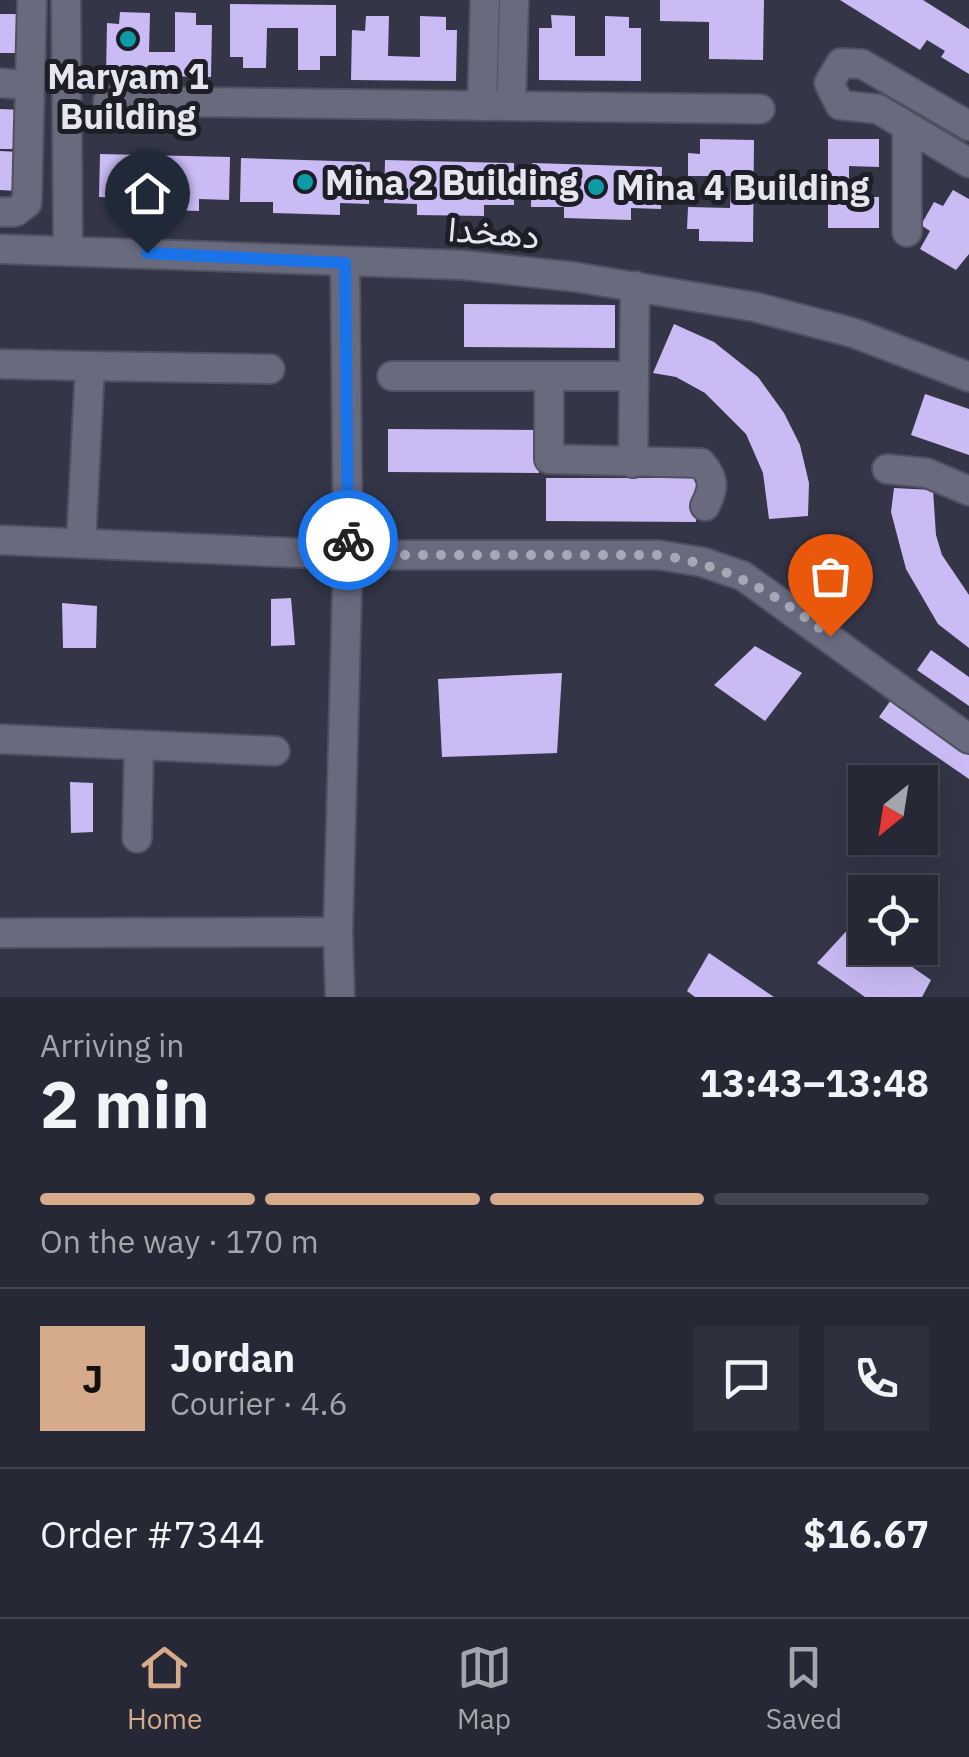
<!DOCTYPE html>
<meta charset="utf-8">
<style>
:root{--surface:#272835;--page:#2f303d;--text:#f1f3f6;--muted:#a4a6ad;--line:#434450;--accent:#d6ab8b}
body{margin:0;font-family:"IBM Plex Sans",Vazirmatn,sans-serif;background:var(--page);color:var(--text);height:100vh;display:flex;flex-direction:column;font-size:38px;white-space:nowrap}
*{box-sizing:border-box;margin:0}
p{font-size:32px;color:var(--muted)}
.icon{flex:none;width:55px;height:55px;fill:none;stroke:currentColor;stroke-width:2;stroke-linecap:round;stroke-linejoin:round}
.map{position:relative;height:997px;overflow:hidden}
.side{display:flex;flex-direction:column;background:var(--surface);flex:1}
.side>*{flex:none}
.needle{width:65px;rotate:210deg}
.tools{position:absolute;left:848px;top:765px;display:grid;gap:20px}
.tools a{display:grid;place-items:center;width:90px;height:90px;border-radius:0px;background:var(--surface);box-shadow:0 10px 40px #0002,0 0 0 2px var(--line);font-size:50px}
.pin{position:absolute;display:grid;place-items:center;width:85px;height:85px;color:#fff;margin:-102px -42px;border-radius:50% 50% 50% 0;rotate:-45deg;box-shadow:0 0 10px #0007}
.pin .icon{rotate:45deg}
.courier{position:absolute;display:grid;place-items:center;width:100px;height:100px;margin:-50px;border:8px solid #1a73e8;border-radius:50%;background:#fff;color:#222;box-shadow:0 2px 12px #0007}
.head em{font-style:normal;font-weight:700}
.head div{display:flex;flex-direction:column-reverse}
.head{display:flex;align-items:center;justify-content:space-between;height:170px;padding:0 40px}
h1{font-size:65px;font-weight:700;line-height:75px}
.bar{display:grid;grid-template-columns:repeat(4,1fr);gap:15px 10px;align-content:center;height:120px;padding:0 40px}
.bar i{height:12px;border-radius:8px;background:var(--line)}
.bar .current{background:var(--accent)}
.bar p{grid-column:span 4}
.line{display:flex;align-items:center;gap:25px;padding:0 40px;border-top:2px solid var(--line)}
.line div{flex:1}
.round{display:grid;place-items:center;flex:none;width:105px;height:105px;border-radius:0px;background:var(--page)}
.menu{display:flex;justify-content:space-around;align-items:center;height:140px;border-top:2px solid var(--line);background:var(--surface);font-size:28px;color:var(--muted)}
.menu a{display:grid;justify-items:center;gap:5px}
.menu .current{color:var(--accent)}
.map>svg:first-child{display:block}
.building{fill:#cbbbf5}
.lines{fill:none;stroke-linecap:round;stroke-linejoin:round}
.minor-casing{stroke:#505160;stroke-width:32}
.minor{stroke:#696a7e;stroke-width:28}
.done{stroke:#a7a8b6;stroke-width:10;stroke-dasharray:0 18}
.route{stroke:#1a73e8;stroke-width:12}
.culture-dot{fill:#0f9aa8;stroke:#1d1e26;stroke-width:4}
.labels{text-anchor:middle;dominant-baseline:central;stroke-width:10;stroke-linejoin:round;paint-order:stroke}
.poi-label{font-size:35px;font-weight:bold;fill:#e5e6f1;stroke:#1d1e26;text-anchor:start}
.street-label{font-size:35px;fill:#e5e6f1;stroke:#1d1e26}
</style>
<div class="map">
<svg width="969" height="997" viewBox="0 0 969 997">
<rect width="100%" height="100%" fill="#343547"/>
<g class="building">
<path d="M660,0H764L763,60L709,59V22L660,21Z"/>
<path d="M840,0H923L969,29V74L941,57L945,51L927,40L920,50Z"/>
<path d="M230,4L336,5V56H320V70H298V28H267L266,68H243V57H230Z"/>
<path d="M120,12L150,13L149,52H175V12L196,13V25H212L211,77L106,75L107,23L119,24Z"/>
<rect x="0" y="14" width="21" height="39"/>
<path d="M551,15L575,16V56H605V16L629,17V28H641V81L539,80V28H552Z"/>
<path d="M366,16H389L388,56L420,57V16L446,17V30H457L456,81L351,80L352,30L365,31Z"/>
<path d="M0,109L22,110L21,149H0Z"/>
<path d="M700,139L754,140L753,242L699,241V229H687L688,207L730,208L731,176H688V153L700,154Z"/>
<path d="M828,139H879V167L849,166V197H879V228H828Z"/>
<path d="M0,151L20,152L19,191L0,190Z"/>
<path d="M100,154L230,157L229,200L199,199V211L132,209V198L99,197Z"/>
<path d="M241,158L370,162L369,204L340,203V215L273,213V202H240Z"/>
<path d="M385,160L514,163V205H484V216L417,215V204L384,203Z"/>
<path d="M532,163L662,167L661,209L631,208V220L564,218V207H531Z"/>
<path d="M953,190L969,199V254L956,270L920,249L930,231L921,225L934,202L943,206Z"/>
<path d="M464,304L615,305V348L464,347Z"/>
<path d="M674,324L714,342L758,377L784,413L800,445L809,483L808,516L769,519L763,473L746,434L705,393L676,377L653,373Z"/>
<path d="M925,394L969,409V455L911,435Z"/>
<path d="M388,429L538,430L539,473L388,472Z"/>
<path d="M546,478H696V522L546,521Z"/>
<path d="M894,488L933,490L936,535L942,555L969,595V648L938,624L906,569L891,512Z"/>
<path d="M291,598L295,645L271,646V599Z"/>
<path d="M62,603L97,606L96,648H63Z"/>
<path d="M755,646L802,673L765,721L714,685Z"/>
<path d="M931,650L969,677V706L917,670Z"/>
<path d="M562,673L557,753L442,757L438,679Z"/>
<path d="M893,697L969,750V779L879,717Z"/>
<path d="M70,782L93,783V832L71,833Z"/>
<path d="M852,925L865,934V948H885L931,980L922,997H865L817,963Z"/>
<path d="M709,953L774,997H695L687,991Z"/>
</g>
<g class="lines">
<g class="minor-casing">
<g id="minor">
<path d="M66,0L68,249"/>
<path d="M0,83L29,85"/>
<path d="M108,101L760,109"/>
<path d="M482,106L485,0"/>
<path d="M511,106L514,0"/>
<path d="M969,126L862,64L841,63L829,83L840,105L878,109L969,163"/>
<path d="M907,127V232"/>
<path d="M0,212H15L27,203L32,0"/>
<path d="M0,249L463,265L575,277L755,307L854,333L969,377"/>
<path d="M0,364L90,366"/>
<path d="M392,376H634"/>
<path d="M549,376V459L701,463C715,479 714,488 705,506"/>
<path d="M633,463L635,286"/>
<path d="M887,469L927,473L969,491"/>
<path d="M0,540L348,555H659L702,562L743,576L969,739"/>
<path d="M81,543L90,366L270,369"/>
<path d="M0,739L275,751"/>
<path d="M137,838L139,745"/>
<path d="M0,933L338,932"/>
<path d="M340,997L338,932L348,555L345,263"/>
</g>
</g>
<use href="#minor" class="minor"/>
</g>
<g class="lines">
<path class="done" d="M348,540V555H659C731,566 772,592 830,636"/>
<path class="route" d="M147,253L345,263L348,540"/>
</g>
<g class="culture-dot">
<circle cx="128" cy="39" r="10"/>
<circle cx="305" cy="182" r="10"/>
<circle cx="596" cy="187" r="10"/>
</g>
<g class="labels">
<g class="poi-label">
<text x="128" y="76" text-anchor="middle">Maryam 1<tspan x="128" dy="40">Building</tspan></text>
<text x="325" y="182">Mina 2 Building</text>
<text x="616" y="187">Mina 4 Building</text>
</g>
<g class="street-label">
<text transform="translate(494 232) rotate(5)">دهخدا</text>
</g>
</g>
</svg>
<div class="tools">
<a><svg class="needle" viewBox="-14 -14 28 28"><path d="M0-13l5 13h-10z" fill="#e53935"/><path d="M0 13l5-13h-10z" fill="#a4a6ad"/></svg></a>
<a><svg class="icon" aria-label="locate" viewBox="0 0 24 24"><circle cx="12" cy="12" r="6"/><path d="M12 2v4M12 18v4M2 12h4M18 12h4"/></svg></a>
</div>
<div class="pin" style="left:830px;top:636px;background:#ea580c"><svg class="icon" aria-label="bag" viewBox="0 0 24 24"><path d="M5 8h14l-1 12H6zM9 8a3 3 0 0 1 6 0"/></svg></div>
<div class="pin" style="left:147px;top:253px;background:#1f2937"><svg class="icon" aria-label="home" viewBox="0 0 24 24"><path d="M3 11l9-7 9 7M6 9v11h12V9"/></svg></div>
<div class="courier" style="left:348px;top:540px"><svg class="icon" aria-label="bike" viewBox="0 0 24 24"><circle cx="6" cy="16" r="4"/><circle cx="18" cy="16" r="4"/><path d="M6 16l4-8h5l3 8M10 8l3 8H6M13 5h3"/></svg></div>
</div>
<section class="side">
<div class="head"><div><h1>2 min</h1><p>Arriving in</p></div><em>13:43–13:48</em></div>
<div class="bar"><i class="current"></i><i class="current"></i><i class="current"></i><i></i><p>On the way · 170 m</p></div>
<div class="line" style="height:180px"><b class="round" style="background:var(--accent);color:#111">J</b><div><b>Jordan</b><p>Courier · 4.6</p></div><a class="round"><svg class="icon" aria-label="chat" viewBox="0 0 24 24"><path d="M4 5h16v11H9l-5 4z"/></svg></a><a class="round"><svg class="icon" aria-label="phone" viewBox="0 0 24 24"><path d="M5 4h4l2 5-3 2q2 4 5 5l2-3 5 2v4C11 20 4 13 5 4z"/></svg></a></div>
<div class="line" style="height:130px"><div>Order #7344</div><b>$16.67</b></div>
</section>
<nav class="menu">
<a class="current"><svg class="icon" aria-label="home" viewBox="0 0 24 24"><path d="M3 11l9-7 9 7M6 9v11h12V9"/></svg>Home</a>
<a><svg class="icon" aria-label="map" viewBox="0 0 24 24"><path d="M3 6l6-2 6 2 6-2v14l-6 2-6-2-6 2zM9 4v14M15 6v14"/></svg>Map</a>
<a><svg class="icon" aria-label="saved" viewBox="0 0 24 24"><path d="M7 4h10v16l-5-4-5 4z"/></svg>Saved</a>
</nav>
